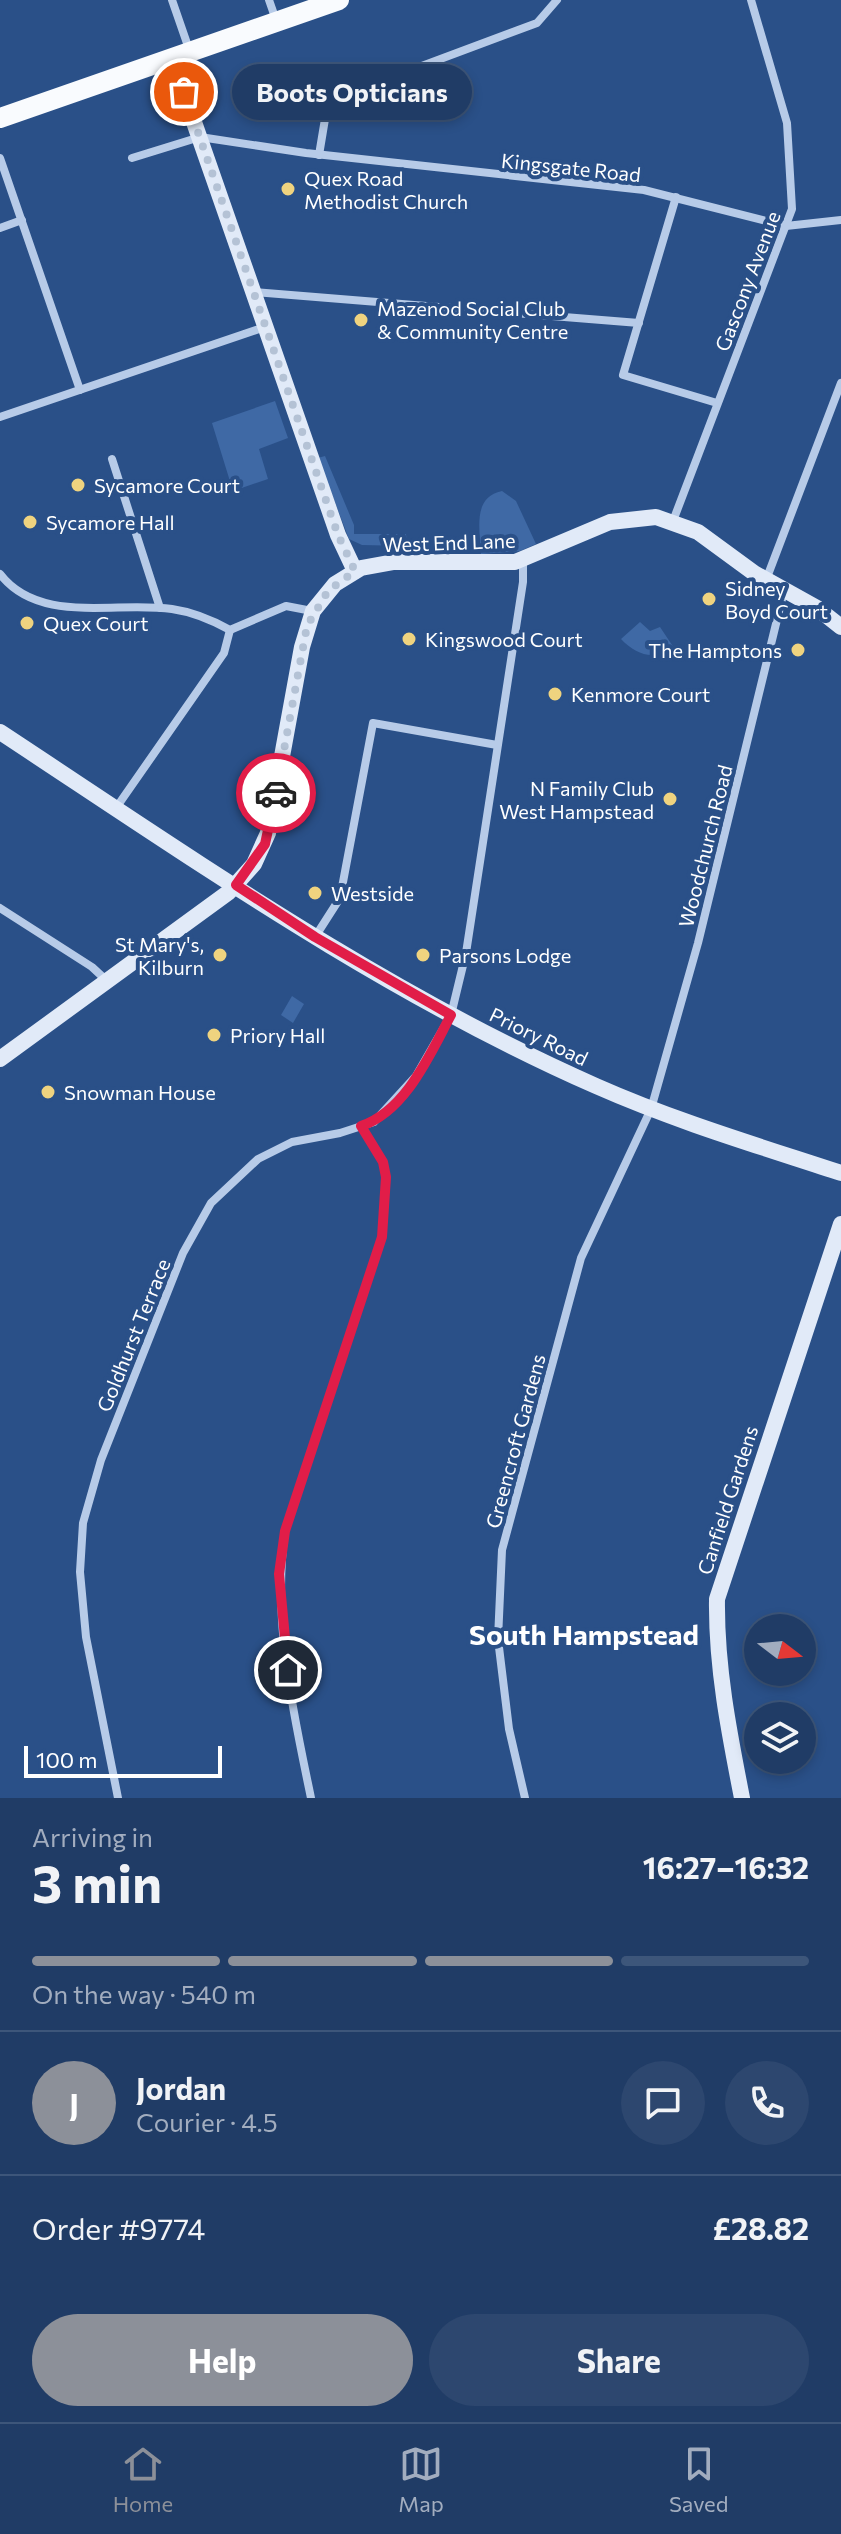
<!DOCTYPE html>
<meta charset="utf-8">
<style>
:root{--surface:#203c66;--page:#2d476f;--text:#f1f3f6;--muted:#a2adbf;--line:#3d567a;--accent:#8c9099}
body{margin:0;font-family:Commissioner,sans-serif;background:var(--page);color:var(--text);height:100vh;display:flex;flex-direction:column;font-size:30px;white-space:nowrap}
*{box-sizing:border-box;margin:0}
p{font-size:26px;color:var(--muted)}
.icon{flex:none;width:44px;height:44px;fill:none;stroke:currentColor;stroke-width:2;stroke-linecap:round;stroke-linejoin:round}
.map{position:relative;height:1798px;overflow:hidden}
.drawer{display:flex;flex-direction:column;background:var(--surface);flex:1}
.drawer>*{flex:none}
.needle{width:52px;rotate:106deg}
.controls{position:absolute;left:744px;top:1614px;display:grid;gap:16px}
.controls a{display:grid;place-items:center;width:72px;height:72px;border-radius:50%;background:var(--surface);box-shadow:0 4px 12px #0003,0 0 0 2px var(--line);font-size:40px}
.scale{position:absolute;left:24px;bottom:20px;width:198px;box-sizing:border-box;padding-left:8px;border:4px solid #fff;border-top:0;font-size:22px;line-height:28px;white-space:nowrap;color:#fff;-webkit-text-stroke:6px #2a5088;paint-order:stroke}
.pin{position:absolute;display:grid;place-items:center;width:68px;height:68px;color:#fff;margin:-34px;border:4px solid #fff;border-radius:50%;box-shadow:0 2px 8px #0007}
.courier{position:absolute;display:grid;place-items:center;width:80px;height:80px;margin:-40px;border:6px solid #e11d48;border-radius:50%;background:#fff;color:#222;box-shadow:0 2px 10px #0007}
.bubble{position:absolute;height:56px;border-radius:28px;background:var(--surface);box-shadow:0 4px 12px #0003,0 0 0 2px var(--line);font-size:26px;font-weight:700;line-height:56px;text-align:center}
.headline em{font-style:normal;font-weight:700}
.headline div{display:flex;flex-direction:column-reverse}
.headline{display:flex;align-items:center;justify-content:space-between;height:136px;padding:0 32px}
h1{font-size:52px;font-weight:700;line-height:60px}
.bar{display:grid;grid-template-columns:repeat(4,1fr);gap:12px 8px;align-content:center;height:96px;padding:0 32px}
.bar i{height:10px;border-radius:6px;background:var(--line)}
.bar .active{background:var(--accent)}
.bar p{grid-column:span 4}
.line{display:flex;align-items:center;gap:20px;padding:0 32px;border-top:2px solid var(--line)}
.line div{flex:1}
.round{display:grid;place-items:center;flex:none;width:84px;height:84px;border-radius:42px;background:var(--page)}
.action{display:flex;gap:16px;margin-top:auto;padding:16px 32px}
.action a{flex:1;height:92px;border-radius:48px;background:var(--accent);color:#fff;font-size:32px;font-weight:700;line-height:92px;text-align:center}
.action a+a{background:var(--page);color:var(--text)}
.menu{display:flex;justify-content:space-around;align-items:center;height:112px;border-top:2px solid var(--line);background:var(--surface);font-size:22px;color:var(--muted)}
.menu a{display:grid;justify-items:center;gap:4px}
.menu .active{color:var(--accent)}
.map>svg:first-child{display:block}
.green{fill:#3f69a5}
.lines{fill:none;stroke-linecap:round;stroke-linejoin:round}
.street{stroke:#b7cbe8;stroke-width:8}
.secondary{stroke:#e1eaf8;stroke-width:16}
.primary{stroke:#f9fbfe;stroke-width:20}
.done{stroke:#b4c2d5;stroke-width:8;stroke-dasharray:0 14.4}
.route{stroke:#e11d48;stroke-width:10}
.poi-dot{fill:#efd37f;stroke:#2a5088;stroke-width:3}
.labels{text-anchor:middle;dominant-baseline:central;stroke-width:8;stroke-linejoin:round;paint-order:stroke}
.street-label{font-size:20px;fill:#fff;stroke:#2a5088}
.poi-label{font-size:20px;fill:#fff;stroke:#2a5088;text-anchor:start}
.district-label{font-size:28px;font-weight:bold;fill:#fff;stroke:#2a5088}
</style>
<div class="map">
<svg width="841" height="1798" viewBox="0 0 841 1798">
<rect width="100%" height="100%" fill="#2a5088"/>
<g class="green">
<path d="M275,401L288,438L259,449L268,479L233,491L212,423Z"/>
<path d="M325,456L354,525V534H406L407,546L362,545L349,539L318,458Z"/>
<path d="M502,491L516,501L536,544L520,551L481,554C480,530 472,497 502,491Z"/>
<path d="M640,622L650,631L660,627L674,648C654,660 637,656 621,639Z"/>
<path d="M292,996L304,1004L293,1023L281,1015Z"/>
</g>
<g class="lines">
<g class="street">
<path d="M172,0L190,52"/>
<path d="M269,0L277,23"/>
<path d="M319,155L328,101L537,23L557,0"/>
<path d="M0,158L80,390"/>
<path d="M132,158L200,137L306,153L644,190L786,226L841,220"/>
<path d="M676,197L623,375L717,403"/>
<path d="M0,228L22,220"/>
<path d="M253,292L639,323"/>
<path d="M0,417L265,327"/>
<path d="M112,459L160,608"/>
<path d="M673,521L792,209L787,123L751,0"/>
<path d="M0,574C39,625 116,601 172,609C193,612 212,620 230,630L286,606L312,611"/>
<path d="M766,580L841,383"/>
<path d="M116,808L224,653L230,630"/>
<path d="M0,908L92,967L106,980"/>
<path d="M315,937L340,898L373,723L497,745"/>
<path d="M118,1798L86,1637L80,1572L83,1523L101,1460L183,1253L211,1203L258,1159L292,1142L340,1133L374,1122L416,1076L451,1015L466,953L523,582V560"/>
<path d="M311,1798C293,1711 272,1620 285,1531L382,1237L386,1177L383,1162L361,1126"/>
<path d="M525,1798L509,1729L498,1639L502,1550L581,1258L651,1109L698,943L784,591"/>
</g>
<g class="secondary">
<path d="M172,59L338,535L355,571"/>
<path d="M0,732C193,859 384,993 596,1086C675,1121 759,1146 841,1173"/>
<path d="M0,1059L229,892L254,864L268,833L302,647L313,611L335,584L361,568L394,562H515L610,522L656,517L698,532L754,573L817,608L841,627"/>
<path d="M742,1798C729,1732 716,1666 717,1599L841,1224"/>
</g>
<path class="primary" d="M0,118L339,0"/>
</g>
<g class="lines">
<path class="done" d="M184,92L338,535L355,571L328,591L307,626L276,793"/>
<path class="route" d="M276,793L265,844L236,885L315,937L451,1015C430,1054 406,1111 361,1126L383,1162L386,1177L382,1237L285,1531L279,1574L288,1670"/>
</g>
<g class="poi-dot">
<circle cx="288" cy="189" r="8"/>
<circle cx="361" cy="320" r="8"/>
<circle cx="78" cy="485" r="8"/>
<circle cx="30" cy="522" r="8"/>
<circle cx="709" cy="599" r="8"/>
<circle cx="27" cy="623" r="8"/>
<circle cx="409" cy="639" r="8"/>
<circle cx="798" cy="650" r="8"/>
<circle cx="555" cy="694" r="8"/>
<circle cx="670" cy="799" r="8"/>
<circle cx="315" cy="893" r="8"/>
<circle cx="220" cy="955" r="8"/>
<circle cx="423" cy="955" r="8"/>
<circle cx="214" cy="1035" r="8"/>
<circle cx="48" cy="1092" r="8"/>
</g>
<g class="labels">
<g class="street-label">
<text transform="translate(571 167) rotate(6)">Kingsgate Road</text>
<text transform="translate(747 281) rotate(-69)">Gascony Avenue</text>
<text transform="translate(449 542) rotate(-2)">West End Lane</text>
<text transform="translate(705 846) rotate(-76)">Woodchurch Road</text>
<text transform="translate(539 1036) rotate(26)">Priory Road</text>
<text transform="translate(133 1335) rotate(-68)">Goldhurst Terrace</text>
<text transform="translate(515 1441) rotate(-75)">Greencroft Gardens</text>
<text transform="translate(727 1500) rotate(-72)">Canfield Gardens</text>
</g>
<g class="poi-label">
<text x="304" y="178">Quex Road<tspan x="304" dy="23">Methodist Church</tspan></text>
<text x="377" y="308">Mazenod Social Club<tspan x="377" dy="23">&amp; Community Centre</tspan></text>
<text x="94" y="485">Sycamore Court</text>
<text x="46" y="522">Sycamore Hall</text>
<text x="725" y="588">Sidney<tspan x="725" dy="23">Boyd Court</tspan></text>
<text x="43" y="623">Quex Court</text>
<text x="425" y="639">Kingswood Court</text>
<text x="782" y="650" text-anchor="end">The Hamptons</text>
<text x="571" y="694">Kenmore Court</text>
<text x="654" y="788" text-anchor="end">N Family Club<tspan x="654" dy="23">West Hampstead</tspan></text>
<text x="331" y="893">Westside</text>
<text x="204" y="944" text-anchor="end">St Mary's,<tspan x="204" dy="23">Kilburn</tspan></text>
<text x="439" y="955">Parsons Lodge</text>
<text x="230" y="1035">Priory Hall</text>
<text x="64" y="1092">Snowman House</text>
</g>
<g class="district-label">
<text x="584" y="1634">South Hampstead</text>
</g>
</g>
</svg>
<div class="controls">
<a><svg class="needle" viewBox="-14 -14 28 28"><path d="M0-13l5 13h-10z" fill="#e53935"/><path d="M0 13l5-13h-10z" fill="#a2adbf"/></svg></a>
<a><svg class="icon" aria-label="layers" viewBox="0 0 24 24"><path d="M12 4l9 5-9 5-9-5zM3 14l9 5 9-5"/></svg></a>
</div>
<div class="scale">100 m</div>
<div class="pin" style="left:184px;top:92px;background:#ea580c"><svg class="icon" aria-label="bag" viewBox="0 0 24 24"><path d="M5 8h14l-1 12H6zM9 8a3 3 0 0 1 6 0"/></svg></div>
<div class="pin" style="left:288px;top:1670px;background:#1f2937"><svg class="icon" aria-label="home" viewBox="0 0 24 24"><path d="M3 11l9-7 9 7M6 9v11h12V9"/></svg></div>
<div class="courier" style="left:276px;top:793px"><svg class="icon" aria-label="car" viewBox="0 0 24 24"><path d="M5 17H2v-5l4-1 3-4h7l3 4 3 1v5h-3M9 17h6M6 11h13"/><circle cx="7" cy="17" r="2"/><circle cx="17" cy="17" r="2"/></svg></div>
<div class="bubble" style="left:232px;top:64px;width:240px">Boots Opticians</div>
</div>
<section class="drawer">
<div class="headline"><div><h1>3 min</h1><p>Arriving in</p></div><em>16:27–16:32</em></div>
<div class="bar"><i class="active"></i><i class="active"></i><i class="active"></i><i></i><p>On the way · 540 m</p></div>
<div class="line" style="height:144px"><b class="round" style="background:var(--accent);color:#fff">J</b><div><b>Jordan</b><p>Courier · 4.5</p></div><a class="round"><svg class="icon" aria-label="chat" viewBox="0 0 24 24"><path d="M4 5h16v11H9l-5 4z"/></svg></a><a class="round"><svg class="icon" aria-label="phone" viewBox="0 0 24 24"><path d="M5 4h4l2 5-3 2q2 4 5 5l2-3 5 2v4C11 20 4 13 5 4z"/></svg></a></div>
<div class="line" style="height:104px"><div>Order #9774</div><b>£28.82</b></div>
<div class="action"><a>Help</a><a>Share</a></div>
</section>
<nav class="menu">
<a class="active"><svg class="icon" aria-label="home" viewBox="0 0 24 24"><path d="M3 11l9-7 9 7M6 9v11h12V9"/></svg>Home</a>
<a><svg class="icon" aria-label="map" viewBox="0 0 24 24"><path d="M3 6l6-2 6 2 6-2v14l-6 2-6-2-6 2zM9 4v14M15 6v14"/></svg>Map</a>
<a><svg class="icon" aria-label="saved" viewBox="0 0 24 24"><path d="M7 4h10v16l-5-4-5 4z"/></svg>Saved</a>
</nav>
